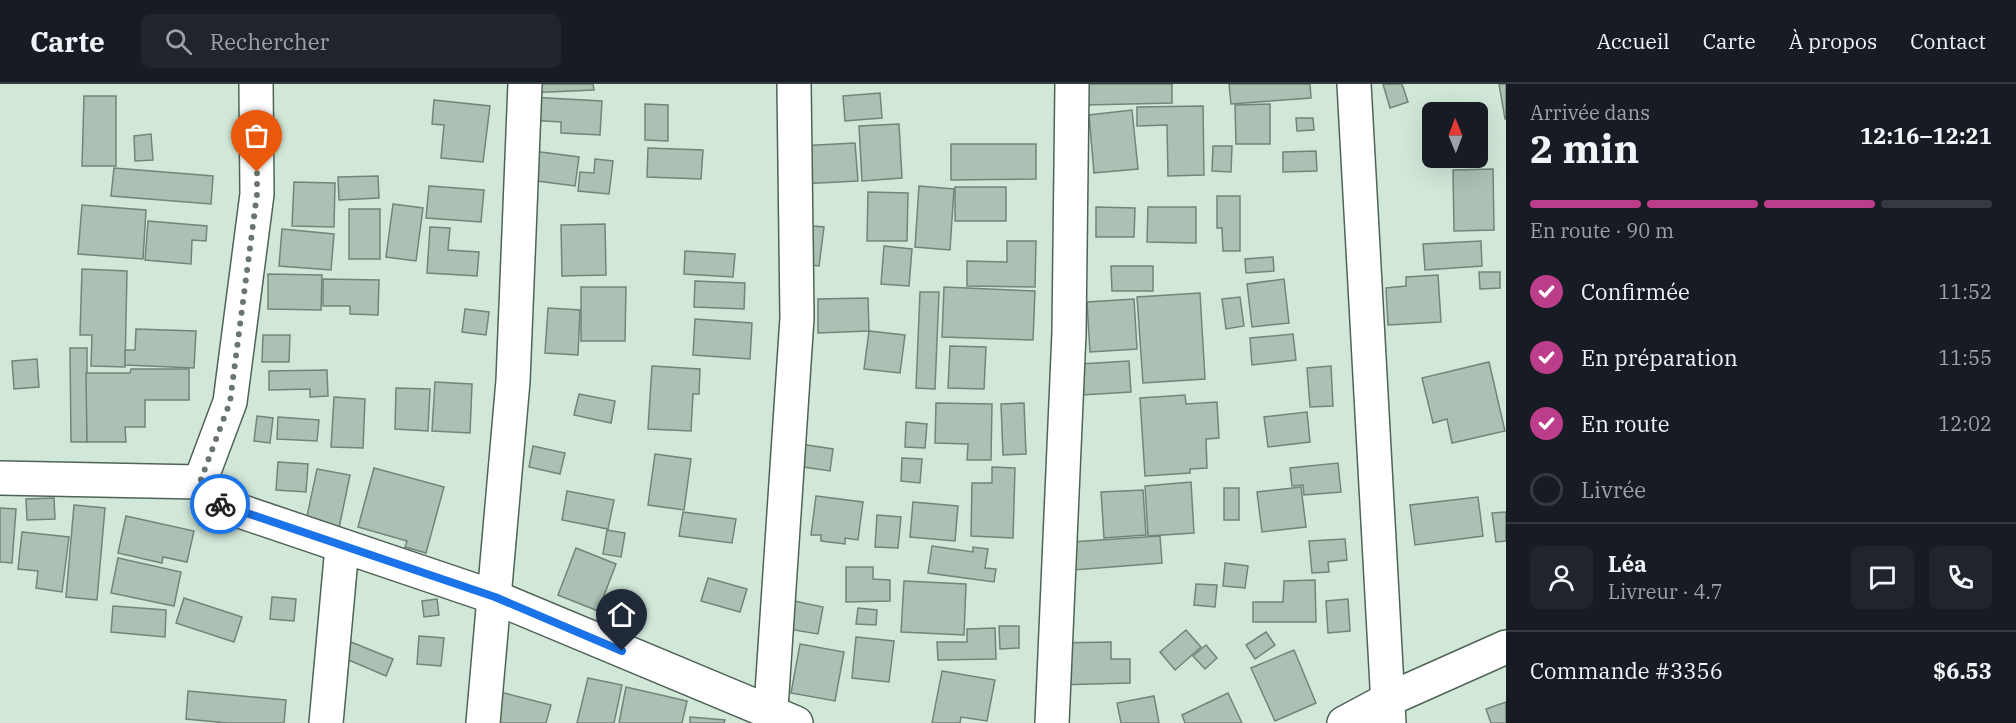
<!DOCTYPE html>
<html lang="fr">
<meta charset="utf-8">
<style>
:root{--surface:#171b24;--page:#20242c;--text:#f1f3f6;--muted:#9ea1a6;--line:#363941;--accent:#bc3d89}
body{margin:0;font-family:"IBM Plex Serif",serif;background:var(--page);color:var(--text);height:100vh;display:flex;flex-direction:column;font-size:22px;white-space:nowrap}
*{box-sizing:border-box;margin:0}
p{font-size:20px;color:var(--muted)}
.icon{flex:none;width:33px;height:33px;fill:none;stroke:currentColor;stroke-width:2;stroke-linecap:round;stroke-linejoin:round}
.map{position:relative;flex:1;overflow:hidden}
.panel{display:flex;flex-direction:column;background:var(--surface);width:510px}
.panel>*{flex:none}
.needle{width:39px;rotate:359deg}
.tools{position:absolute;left:1422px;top:18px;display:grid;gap:12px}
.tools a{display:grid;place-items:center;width:66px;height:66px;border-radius:9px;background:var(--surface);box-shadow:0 6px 24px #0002;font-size:30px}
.pin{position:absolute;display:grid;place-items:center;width:51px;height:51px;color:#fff;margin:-62px -26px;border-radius:50% 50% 50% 0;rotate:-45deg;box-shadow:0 0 6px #0007}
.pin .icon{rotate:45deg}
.courier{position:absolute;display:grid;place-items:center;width:60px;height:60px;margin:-30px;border:4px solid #1a73e8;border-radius:50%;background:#fff;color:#222;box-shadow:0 2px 8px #0007}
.head em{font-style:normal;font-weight:700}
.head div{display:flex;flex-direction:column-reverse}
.head{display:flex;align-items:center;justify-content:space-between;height:102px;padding:0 24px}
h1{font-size:39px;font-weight:700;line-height:45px}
.bar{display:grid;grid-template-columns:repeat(4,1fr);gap:9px 6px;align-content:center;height:72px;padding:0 24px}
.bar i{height:8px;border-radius:4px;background:var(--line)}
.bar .active{background:var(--accent)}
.bar p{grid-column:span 4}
.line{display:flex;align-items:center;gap:15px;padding:0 24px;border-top:2px solid var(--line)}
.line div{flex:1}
.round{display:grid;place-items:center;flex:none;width:63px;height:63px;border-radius:9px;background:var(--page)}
ol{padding:0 24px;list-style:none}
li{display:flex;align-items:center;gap:18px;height:66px}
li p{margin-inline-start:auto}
li .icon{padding:6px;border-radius:50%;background:var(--accent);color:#fff;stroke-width:4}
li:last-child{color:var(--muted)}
li i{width:33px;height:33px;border:3px solid var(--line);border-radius:50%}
header{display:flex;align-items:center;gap:36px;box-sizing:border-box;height:84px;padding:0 30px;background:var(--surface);border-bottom:2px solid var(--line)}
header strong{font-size:28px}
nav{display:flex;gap:33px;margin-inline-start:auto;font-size:21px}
.search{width:420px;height:54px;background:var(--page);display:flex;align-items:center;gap:15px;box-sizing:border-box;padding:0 21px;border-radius:9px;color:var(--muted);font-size:22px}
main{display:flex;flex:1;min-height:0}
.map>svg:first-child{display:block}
.building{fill:#abc1b3;stroke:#718578;stroke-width:1.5}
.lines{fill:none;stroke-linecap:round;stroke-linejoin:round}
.street-casing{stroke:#506357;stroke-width:36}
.street{stroke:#fff;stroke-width:33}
.done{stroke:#69766e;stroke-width:6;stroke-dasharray:0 10.8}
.route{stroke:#1a73e8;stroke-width:8}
</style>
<header>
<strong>Carte</strong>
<div class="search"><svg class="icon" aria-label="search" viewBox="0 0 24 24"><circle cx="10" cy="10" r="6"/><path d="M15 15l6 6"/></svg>Rechercher</div>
<nav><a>Accueil</a><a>Carte</a><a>À propos</a><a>Contact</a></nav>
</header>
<main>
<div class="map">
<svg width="1506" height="639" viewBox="0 0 1506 639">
<rect width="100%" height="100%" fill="#d1e8d9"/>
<g class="building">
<path d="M526,0H593L594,6L527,9Z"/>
<path d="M1085,0H1172V19L1086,21Z"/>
<path d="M1229,0H1310L1311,14L1231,20Z"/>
<path d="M1383,0H1402L1408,18L1390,24Z"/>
<path d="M1499,0H1506V35H1505Z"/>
<path d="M880,9L882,34L845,37L843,12Z"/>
<path d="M84,12H116V82H82Z"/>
<path d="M529,13L602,17L600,51L561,49V38L528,36Z"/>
<path d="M434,16L490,22L483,78L441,74L444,41L432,40Z"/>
<path d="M645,20L668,21V57L645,56Z"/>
<path d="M1270,20V60H1236L1235,21Z"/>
<path d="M1203,22L1204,91L1168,92L1167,41L1137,42V23Z"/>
<path d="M1132,26L1138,85L1094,89L1089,31Z"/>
<path d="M1296,34H1313L1314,46L1297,47Z"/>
<path d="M899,40L902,94L862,97L859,42Z"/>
<path d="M151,50L153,76L135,77L134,52Z"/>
<path d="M855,59L858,97L799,100L798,62Z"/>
<path d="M951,60H1036V95L951,96Z"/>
<path d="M1213,62H1232L1231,88L1212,87Z"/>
<path d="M648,64L703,66L701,95L647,93Z"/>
<path d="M533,67L579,73L575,102L530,96Z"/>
<path d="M1316,67L1317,87L1283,88V68Z"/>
<path d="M595,75L613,77L609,110L578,107L580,88L594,89Z"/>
<path d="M114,84L213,92L211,120L111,112Z"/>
<path d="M1493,85L1494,146L1454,147L1453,86Z"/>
<path d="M378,92L379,114L339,116L338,93Z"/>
<path d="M294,98L335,99L334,143L292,142Z"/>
<path d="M429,102L484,106L481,138L426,134Z"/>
<path d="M919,102L954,105L950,166L915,163Z"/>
<rect x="955" y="103" width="51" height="34"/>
<path d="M868,108L908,109L907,157H867Z"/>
<path d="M1217,112H1240V167H1223L1222,144H1217Z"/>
<path d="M393,120L423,124L416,177L386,173Z"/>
<path d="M82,121L146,126L143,175L78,170Z"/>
<path d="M1096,123L1135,124L1134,153H1096Z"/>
<path d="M1148,123H1196V159L1147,158Z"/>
<rect x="349" y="125" width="31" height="50"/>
<path d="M148,137L207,142L206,157L192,156L191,180L145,176Z"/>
<path d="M605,140L606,191L562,192L561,141Z"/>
<path d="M801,141L824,143L819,182L797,179Z"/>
<path d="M430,143L450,144L448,166L479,168L477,192L427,189Z"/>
<path d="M282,145L334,150L331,186L279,182Z"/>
<path d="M1007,157H1036L1035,203L967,202V177L1007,178Z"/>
<path d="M1481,157L1482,182L1425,186L1423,160Z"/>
<path d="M884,162L912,165L909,202L881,200Z"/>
<path d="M685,167L735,170L733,193L684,190Z"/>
<path d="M1273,173L1274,187L1246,189L1245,175Z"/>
<path d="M1111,182H1153V207H1112Z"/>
<path d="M82,185L127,187L125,283L91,282L92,251H80Z"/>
<path d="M1479,188H1500V204L1480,205Z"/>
<path d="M268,190L322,191L321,226L268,225Z"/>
<path d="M1438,191L1441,238L1388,241L1386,204L1406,202V193Z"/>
<path d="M323,195L379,196L378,231L350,230V222H323Z"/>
<path d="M1284,195L1289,239L1252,243L1247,200Z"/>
<path d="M695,197L745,199L744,225L694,223Z"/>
<path d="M581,203H626L625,257H581Z"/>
<path d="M944,203L1035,207L1033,256L942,253Z"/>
<path d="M920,208H939L935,305L916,304Z"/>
<path d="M1200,209L1205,295L1143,299L1137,213Z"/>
<path d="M1240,213L1244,242L1226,245L1222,215Z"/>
<path d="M868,214L869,247L818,249V215Z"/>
<path d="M1134,215L1137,265L1090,268L1087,218Z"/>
<path d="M548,224L580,226L578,271L545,269Z"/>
<path d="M465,225L489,228L486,251L462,248Z"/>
<path d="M695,235L752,239L750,275L693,271Z"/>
<path d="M136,245L196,247L194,284L125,281V266H135Z"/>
<path d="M869,247L905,251L900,289L864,285Z"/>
<path d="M1293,250L1296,276L1252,281L1250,254Z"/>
<path d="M263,251H290L289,278H262Z"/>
<path d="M950,262L986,263L984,305L948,304Z"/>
<path d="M70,264H87V358H71Z"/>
<path d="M37,275L39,303L14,305L12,277Z"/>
<path d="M1129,277L1131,308L1082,311L1080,280Z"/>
<path d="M1489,278L1505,347L1452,359L1447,335L1433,339L1422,294Z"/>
<path d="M652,282L700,285L699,310H693L691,347L648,345Z"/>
<path d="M1331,282L1333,322L1310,323L1307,284Z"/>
<path d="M131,285H189V316H145V343H125L126,358H87L86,289H130Z"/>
<path d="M327,286L328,312L310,313V305L269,306V287Z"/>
<path d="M435,298L472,300L470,349L432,347Z"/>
<path d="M396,304L430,305L428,347L395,345Z"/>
<path d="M579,310L615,317L611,339L574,331Z"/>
<path d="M1185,311L1186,320L1217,318L1219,354L1206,355L1207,384L1190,385V389L1145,392L1140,314Z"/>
<path d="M334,313L365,315L363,364L331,363Z"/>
<path d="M936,319L992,320L991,376H967L968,360L935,359Z"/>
<path d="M1024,319L1026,370L1003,371L1001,320Z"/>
<path d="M1307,328L1310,358L1268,363L1264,333Z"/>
<path d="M257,332L273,334L270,359L254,357Z"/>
<path d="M278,333L319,336L317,357L277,355Z"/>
<path d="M906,338L927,340L925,364L905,363Z"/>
<path d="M800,360L833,365L830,387L797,382Z"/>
<path d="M533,362L565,369L560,390L529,383Z"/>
<path d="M655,370L691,375L684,426L648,421Z"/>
<path d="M902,374L922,375L920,399L901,397Z"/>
<path d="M278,378L308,380L306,408L276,406Z"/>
<path d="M1338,379L1341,408L1304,411L1303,401L1292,402L1290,384Z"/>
<path d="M992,383L1015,384L1013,454L971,452L972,399H992Z"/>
<path d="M374,384L444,403L426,469L405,463L407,457L358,443Z"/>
<path d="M317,385L350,391L339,444L306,437Z"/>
<path d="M1191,398L1194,449L1148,452L1145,402Z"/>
<path d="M1301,403L1306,443L1262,448L1257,408Z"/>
<rect x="1224" y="404" width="15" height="32"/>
<path d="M1143,406L1146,451L1104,454L1101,408Z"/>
<path d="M567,407L614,416L608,445L562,436Z"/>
<path d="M816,412L863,418L858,456L845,454V460L821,457V451H811Z"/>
<path d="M1478,413L1483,452L1415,461L1410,421Z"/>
<path d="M54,414L55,435L27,436L26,415Z"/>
<path d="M913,418L958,422L955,457L910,453Z"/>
<path d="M74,421L105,424L97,516L66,513Z"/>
<path d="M0,424L16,425L12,479L0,478Z"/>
<path d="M683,428L736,435L732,459L679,452Z"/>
<path d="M1506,428V457L1496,458L1492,429Z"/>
<path d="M877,431L901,433L898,464L875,463Z"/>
<path d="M126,432L194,447L187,478L163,473L162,479L118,469Z"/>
<path d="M607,446L625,449L621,473L603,470Z"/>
<path d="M22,448L69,453L62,508L36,504L38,487L18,485Z"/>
<path d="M1160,452L1162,479L1073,486L1071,458Z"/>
<path d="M1345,455L1347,476L1328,478L1329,488L1312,489L1309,457Z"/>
<path d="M932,462L973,468V463L988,465L985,484L996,485L994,498L928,489Z"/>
<path d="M576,464L616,480L598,527L558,511Z"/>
<path d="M118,474L181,488L174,522L111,509Z"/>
<path d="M1225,479L1248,482L1245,504L1223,502Z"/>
<path d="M846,483H873V495L890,496V517L846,518Z"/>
<path d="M708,494L747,505L740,528L701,517Z"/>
<path d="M1315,496L1316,538H1253V518H1283L1284,497Z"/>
<path d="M904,497L966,500L964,551L901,548Z"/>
<path d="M1196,500L1217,501L1215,523L1194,521Z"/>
<path d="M272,513L296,515L294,537L270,535Z"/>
<path d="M184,514L242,533L234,558L176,539Z"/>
<path d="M437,515L439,531L424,533L422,517Z"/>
<path d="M1348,515L1350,547L1328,549L1326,517Z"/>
<path d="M794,517L823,523L818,550L788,545Z"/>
<path d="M113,522L166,526L165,553L111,548Z"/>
<path d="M858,524L877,526L876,541L856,540Z"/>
<path d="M999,542H1019V564L1000,565Z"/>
<path d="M995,544L996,575L938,576L937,558H967V545Z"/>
<path d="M1186,546L1201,563L1175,586L1160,568Z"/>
<path d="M1266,548L1275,561L1255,575L1246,561Z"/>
<path d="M419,552L444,554L441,582L417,580Z"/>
<path d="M856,553L894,557L889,598L852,594Z"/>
<path d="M351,558L393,575L386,592L344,574Z"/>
<path d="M1111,558V575H1130V599L1055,601L1054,559Z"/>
<path d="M800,560L844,568L835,617L791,609Z"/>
<path d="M1206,561L1217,574L1205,585L1193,572Z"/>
<path d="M1294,566L1316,619L1275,637L1251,584Z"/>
<path d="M942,587L995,596L987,637L961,633L960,639H932Z"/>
<path d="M588,594L622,601L614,639H577Z"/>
<path d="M626,603L687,617L682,639H619Z"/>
<path d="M188,607L286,616L284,639H227L186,635Z"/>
<path d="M500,608L551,621L546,639H492Z"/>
<path d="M1228,609L1242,639H1185L1182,631Z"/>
<path d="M1154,612L1159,639H1121L1117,619Z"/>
<path d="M1506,618V639H1491L1486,625Z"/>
<path d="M690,633L725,636L724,639H690Z"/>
</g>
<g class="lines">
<g class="street-casing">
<g id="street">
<path d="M1354,0L1389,639"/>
<path d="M0,394L200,398L230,318L257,110L256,0"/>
<path d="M200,398L222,421L494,513L796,639"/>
<path d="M326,639L342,463"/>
<path d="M483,639L513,297L525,0"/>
<path d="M770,639L797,234L794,0"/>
<path d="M1052,639L1069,249L1072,0"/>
<path d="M1344,639L1387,616L1506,563"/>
</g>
</g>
<use href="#street" class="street"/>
</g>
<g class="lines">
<path class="done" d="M220,420L200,398L230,318L257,110V88"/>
<path class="route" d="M220,420L495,513L622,567"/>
</g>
</svg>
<div class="tools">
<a><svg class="needle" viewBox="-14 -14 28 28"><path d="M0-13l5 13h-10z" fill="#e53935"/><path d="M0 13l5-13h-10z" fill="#9ea1a6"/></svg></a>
</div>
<div class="pin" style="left:257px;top:88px;background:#ea580c"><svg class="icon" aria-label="bag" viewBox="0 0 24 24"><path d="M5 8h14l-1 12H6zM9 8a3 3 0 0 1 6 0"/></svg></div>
<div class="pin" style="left:622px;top:567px;background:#1f2937"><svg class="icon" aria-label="home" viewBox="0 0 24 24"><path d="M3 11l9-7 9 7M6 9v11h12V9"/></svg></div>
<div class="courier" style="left:220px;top:420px"><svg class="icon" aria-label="bike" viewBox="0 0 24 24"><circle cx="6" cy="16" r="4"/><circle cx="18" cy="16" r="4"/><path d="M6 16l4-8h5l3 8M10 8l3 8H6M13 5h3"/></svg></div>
</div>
<section class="panel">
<div class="head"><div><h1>2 min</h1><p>Arrivée dans</p></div><em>12:16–12:21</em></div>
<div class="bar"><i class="active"></i><i class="active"></i><i class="active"></i><i></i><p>En route · 90 m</p></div>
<ol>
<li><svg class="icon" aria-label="check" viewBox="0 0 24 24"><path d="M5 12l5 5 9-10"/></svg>Confirmée<p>11:52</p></li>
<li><svg class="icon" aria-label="check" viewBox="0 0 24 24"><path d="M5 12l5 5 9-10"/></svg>En préparation<p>11:55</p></li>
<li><svg class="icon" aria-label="check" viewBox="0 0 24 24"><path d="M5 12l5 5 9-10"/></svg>En route<p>12:02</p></li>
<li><i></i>Livrée</li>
</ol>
<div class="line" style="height:108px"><a class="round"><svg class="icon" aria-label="person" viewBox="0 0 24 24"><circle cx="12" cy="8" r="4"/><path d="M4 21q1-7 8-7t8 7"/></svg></a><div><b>Léa</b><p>Livreur · 4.7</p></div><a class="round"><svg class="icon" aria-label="chat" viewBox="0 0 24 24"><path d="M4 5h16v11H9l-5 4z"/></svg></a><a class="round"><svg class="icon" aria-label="phone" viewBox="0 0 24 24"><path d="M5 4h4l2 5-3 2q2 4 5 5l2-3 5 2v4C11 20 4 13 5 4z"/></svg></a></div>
<div class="line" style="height:78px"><div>Commande #3356</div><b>$6.53</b></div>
</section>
</main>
